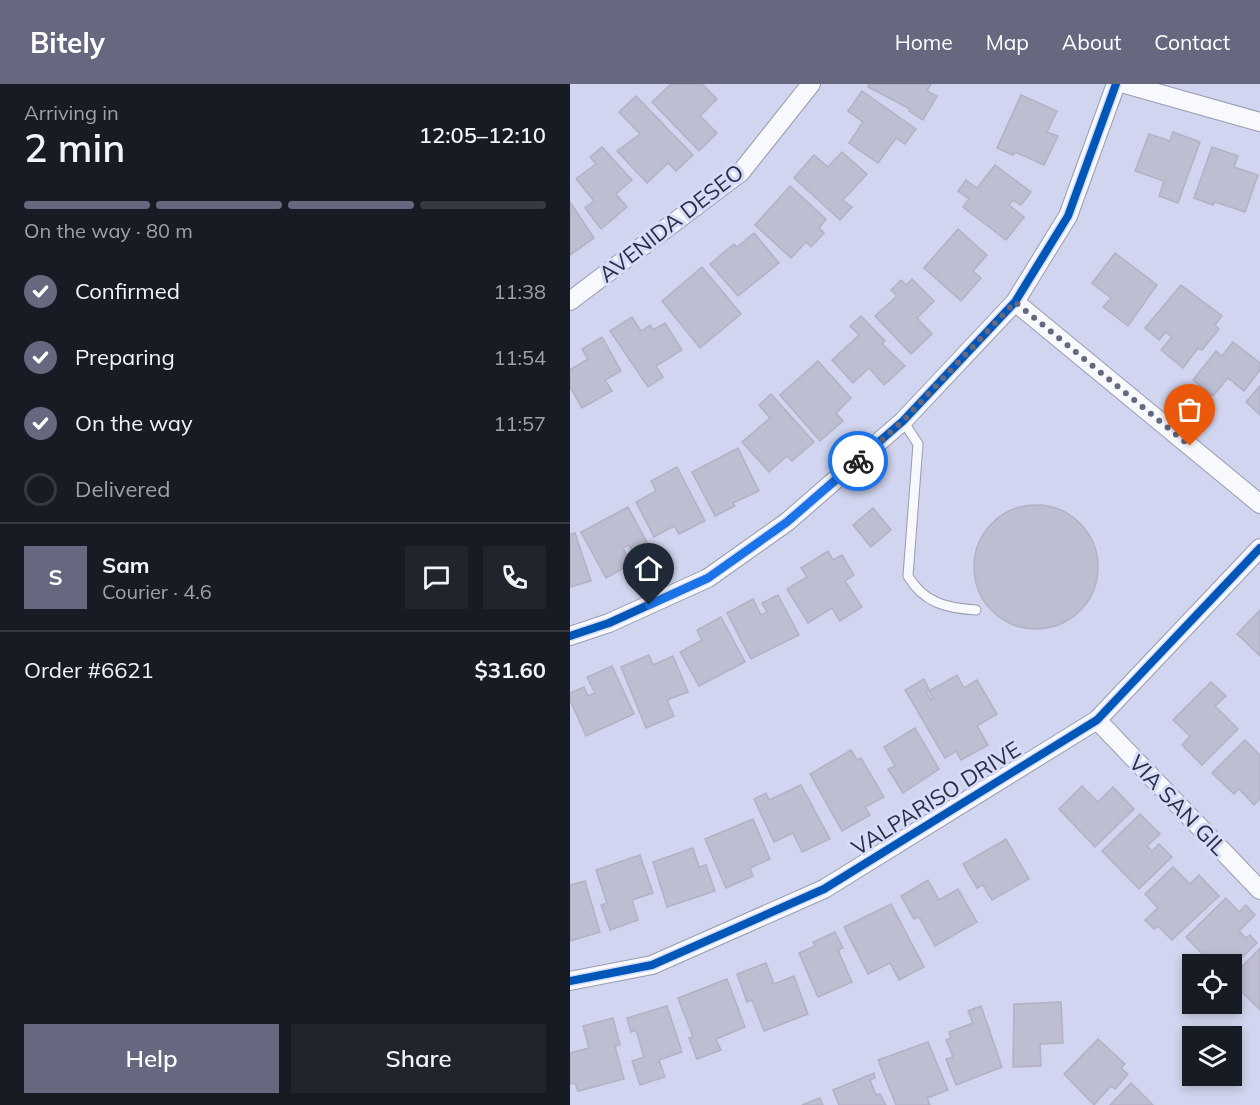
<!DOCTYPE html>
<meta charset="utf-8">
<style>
:root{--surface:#171b24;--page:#20242c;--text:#f1f3f6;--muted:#9ea1a6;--line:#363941;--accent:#65687e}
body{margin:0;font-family:Mulish,sans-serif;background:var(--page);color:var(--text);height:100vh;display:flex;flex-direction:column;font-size:22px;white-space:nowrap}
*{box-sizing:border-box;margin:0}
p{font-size:20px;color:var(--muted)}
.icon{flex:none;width:33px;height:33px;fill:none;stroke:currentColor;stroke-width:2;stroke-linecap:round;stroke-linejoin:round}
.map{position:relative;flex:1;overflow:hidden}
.details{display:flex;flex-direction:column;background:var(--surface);width:570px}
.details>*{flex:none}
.fabs{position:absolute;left:612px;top:870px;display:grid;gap:12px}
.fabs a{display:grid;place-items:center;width:60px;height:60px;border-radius:0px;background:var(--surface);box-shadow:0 3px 9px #0003;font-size:30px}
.pin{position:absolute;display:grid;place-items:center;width:51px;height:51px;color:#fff;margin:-62px -26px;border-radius:50% 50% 50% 0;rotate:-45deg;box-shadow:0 0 6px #0007}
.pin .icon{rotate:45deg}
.courier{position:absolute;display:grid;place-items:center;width:60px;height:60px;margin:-30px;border:4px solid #1a73e8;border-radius:50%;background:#fff;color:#222;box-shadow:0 2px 8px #0007}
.summary em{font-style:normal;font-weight:600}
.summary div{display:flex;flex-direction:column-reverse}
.summary{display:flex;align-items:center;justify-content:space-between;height:102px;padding:0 24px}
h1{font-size:39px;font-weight:600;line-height:45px}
.bar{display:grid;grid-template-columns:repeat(4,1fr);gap:9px 6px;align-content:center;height:72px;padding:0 24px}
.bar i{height:8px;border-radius:4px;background:var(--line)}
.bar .selected{background:var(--accent)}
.bar p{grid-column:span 4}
.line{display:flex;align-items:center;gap:15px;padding:0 24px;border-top:2px solid var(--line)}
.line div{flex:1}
.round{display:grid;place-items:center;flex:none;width:63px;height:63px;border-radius:0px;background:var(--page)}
ol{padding:0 24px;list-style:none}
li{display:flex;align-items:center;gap:18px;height:66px}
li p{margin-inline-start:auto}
li .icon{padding:6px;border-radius:50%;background:var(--accent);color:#fff;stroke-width:4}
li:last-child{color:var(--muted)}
li i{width:33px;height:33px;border:3px solid var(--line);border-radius:50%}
.primary-button{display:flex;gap:12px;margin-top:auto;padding:12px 24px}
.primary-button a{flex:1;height:69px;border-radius:0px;background:var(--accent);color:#fff;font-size:24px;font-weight:600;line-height:69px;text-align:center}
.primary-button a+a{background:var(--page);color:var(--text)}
header{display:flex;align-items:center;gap:36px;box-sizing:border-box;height:84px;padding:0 30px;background:var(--accent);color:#fff}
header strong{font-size:28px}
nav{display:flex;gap:33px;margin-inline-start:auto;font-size:21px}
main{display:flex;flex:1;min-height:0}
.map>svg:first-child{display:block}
.building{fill:#bebed2;stroke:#b2b1c5;stroke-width:1.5}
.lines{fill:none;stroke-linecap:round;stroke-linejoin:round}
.service-casing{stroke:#999cb0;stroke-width:11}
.minor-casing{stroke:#999cb0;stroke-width:20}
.service{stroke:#f8f9fd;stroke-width:9}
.minor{stroke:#f8f9fd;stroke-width:18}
.cycleway-casing{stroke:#d5dbf8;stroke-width:11}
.cycleway{stroke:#0057b8;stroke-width:8}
.done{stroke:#65687e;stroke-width:6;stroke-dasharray:0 10.8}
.route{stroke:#1a73e8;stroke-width:8}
.labels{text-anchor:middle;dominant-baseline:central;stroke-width:6;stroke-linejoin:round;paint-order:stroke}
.street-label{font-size:22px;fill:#2b2e41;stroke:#d5dbf8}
</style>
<header>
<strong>Bitely</strong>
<nav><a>Home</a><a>Map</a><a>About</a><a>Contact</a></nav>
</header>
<main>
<section class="details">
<div class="summary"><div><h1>2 min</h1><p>Arriving in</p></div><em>12:05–12:10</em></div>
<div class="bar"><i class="selected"></i><i class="selected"></i><i class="selected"></i><i></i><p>On the way · 80 m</p></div>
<ol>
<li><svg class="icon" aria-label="check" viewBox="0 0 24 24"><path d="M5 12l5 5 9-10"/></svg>Confirmed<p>11:38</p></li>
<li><svg class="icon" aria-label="check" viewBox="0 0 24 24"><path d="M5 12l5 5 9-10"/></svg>Preparing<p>11:54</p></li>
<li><svg class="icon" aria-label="check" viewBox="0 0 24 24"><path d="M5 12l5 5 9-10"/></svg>On the way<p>11:57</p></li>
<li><i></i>Delivered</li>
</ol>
<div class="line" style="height:108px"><b class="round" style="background:var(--accent);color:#fff">S</b><div><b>Sam</b><p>Courier · 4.6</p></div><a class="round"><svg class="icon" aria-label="chat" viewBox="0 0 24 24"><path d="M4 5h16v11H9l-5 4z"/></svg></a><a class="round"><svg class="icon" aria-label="phone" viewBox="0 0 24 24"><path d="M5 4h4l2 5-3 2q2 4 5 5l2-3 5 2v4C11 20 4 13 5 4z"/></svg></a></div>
<div class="line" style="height:78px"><div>Order #6621</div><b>$31.60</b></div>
<div class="primary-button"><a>Help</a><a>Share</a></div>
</section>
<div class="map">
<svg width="690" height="1021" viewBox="0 0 690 1021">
<rect width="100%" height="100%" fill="#d1d5ef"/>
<g class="building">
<path d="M101,0H132L147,15L130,32L147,49L129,67L82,18Z"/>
<path d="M299,0H361L357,7L367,12L353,36L339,27L340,25L298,3Z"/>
<path d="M292,7L346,45L335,60L326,54L308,79L279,59L293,38L278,27Z"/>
<path d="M451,11L487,27L477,48L488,52L474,81L445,68L443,71L427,64Z"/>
<path d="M66,12L123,71L106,87L98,79L77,99L47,67L70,50L49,28Z"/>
<path d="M603,48L630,58L608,119L589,112L594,97L565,87L579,50L600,57Z"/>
<path d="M32,63L62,96L46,110L57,123L31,145L15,124L24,117L6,95L26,80L20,73Z"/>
<path d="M642,63L668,72L664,83L688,91L675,128L645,118L643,121L624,114Z"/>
<path d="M272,68L297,90L273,116L282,123L270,136L224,94L244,71L258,83Z"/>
<path d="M425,81L461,108L451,121L443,116L439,121L454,133L436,156L393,123L399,115L388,107L396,96L407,104Z"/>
<path d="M220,102L256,135L249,144L254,149L241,163L236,158L221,174L185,141Z"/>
<path d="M0,118L24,154L0,171Z"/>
<path d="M388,145L417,171L403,187L411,194L391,217L354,184Z"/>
<path d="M184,149L209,179L168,212L140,180L164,160L167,163Z"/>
<path d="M545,169L587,201L558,242L533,223L541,214L522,199Z"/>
<path d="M132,183L171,230L130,264L92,217Z"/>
<path d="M342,195L364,217L347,234L362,250L341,270L305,232L327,212L321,206L331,196L336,201Z"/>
<path d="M611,201L652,232L645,241L649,245L632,266L628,264L613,284L591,266L602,253L596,248L589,256L575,244Z"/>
<path d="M291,232L315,257L312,260L335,282L314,301L299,284L283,299L262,276L289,251L280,242Z"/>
<path d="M62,233L71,247L80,241L83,246L95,239L112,266L86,282L93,293L78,303L40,247Z"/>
<path d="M32,253L51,287L35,296L42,307L12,324L0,303V286L18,275L12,265Z"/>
<path d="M663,258L690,279V286L674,307L658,294L643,312L623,296L646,267L652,272Z"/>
<path d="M248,277L281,314L266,329L273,337L250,357L210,311Z"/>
<path d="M690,302V331L676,318Z"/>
<path d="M201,310L244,358L222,377L217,372L199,388L172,358L200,334L189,321Z"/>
<path d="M168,364L189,407L163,419L165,422L145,432L122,388Z"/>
<path d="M107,383L135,437L109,450L104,442L84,453L66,418L86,407L81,397Z"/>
<circle cx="466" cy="483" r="62"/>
<path d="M58,423L79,462L64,470L59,461L53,464L61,480L36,494L11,448Z"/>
<path d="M303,424L321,446L301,463L283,441Z"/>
<path d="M5,449L21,497L0,503V450Z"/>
<path d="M258,467L263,476L272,471L284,491L275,497L292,523L270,537L262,524L238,539L217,505L237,493L231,484Z"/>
<path d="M208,511L229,551L181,575L157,529L183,515L191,531L197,528L192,519Z"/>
<path d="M690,526V572L667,550Z"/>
<path d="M151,533L175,578L129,602L110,568L132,556L127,546Z"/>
<path d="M79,571L83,581L103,572L118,608L97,616L104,632L76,644L51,583Z"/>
<path d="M42,582L64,630L16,652L0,616V609L14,603L18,612L25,609L17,593Z"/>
<path d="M387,591L394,604L407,596L427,630L407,642L418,661L391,676L386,667L375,674L335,606L354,595L359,605L356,607L361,616L363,614L359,607Z"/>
<path d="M641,598L656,612L645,622L668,645L632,681L612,661L620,652L603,636Z"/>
<path d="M345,644L369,685L333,709L318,685L325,682L314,663Z"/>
<path d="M675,656L690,671V715L684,721L669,705L664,710L642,689Z"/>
<path d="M281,666L287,676L291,674L314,713L295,723L300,731L272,747L240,690Z"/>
<path d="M231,701L260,755L232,768L223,749L204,758L184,715L196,709L199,716Z"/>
<path d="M512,702L528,718L543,703L564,725L525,763L489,725Z"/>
<path d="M570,730L590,750L577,762L582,767L589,760L602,773L569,805L532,767Z"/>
<path d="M183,735L200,775L180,784L183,792L156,804L135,755Z"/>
<path d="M436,755L459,795L422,816L413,801L407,804L393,780Z"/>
<path d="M123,764L129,783L136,781L145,807L97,823L83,778Z"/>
<path d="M70,771L83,809L62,816L68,836L40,846L31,821L37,819L26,786Z"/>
<path d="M603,783L620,800L629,791L649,812L602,856L588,842L584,845L575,836L588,824L575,810Z"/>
<path d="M358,796L369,816L388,805L407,838L365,862L349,833L344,835L331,812Z"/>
<path d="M15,797L30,848L0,857V801Z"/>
<path d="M656,814L669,828L676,821L685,831L669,847L676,854L680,851L687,859L662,883V880H642L616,853Z"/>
<path d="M321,820L354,883L329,896L320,879L298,890L274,843Z"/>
<path d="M265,848L273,864L268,866L282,898L248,913L229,869L245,862L243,858Z"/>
<path d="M690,864V926L662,898V893Z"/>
<path d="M196,879L204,900L224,892L238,930L194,947L182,916L177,918L167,890Z"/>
<path d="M157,895L175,943L146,955L151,966L127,975L119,954L123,953L108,914Z"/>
<path d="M491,918L493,959L470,960L471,982L443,983L444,920Z"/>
<path d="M97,922L112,968L89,976L95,993L70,1001L62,977L74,973L66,946L61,948L57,934Z"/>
<path d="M411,922L432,983L386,1001L376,975L383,973L376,956L381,954L379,948L403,939L398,927Z"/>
<path d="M43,934L50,961L45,962L54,995L8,1007L5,999L0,1000V969L19,964L13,942Z"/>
<path d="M528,955L555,980L551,984L558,990L545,1005L541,1002L524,1021L494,990Z"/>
<path d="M358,958L378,1006L357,1014L360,1021H326L308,976Z"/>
<path d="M304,989L305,994L300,996L306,1011L310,1010L316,1021H269L263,1006Z"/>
<path d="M561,999L583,1021H540Z"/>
<path d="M250,1014L253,1021H232Z"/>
</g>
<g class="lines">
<g class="service-casing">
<path id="service" d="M333,337L348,360L338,492C354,519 376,524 406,526"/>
</g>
<g class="minor-casing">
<g id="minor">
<path d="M555,0L690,38"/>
<path d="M0,217L171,88L241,0"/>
<path d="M445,218L690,420"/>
<path d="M0,552L39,539L138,494L217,438L333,337L445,218L498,132L546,0"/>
<path d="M527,636L690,806"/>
<path d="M0,897L82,881L254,805L527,636L690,464"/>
</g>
</g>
<use href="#service" class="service"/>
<use href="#minor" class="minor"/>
<g class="cycleway-casing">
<g id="cycleway">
<path d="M0,552L39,539L138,494L217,438L333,337L445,218L498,132L546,0"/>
<path d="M0,897L82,881L254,805L527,636L690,464"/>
</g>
</g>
<use href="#cycleway" class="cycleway"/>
</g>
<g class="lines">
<path class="done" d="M288,377L333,337L445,218L620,362"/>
<path class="route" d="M79,521L138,494L217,438L288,377"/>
</g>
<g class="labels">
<g class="street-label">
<text transform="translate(101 139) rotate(-38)">AVENIDA DESEO</text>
<text transform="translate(366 714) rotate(-32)">VALPARISO DRIVE</text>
<text transform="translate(608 721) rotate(46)">VIA SAN GIL</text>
</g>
</g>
</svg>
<div class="fabs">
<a><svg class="icon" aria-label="locate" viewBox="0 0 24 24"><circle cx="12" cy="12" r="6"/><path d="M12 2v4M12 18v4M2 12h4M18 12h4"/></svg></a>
<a><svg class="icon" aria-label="layers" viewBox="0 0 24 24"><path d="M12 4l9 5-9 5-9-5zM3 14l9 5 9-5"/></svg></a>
</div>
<div class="pin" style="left:620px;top:362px;background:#ea580c"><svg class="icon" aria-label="bag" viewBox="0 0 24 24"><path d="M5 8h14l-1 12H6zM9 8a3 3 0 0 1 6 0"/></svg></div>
<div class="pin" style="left:79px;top:521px;background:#1f2937"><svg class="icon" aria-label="home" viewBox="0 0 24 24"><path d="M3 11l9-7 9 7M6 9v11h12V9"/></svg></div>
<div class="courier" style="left:288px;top:377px"><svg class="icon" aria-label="bike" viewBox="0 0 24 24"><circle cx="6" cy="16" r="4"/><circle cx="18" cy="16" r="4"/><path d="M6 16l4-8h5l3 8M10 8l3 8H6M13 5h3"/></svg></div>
</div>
</main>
